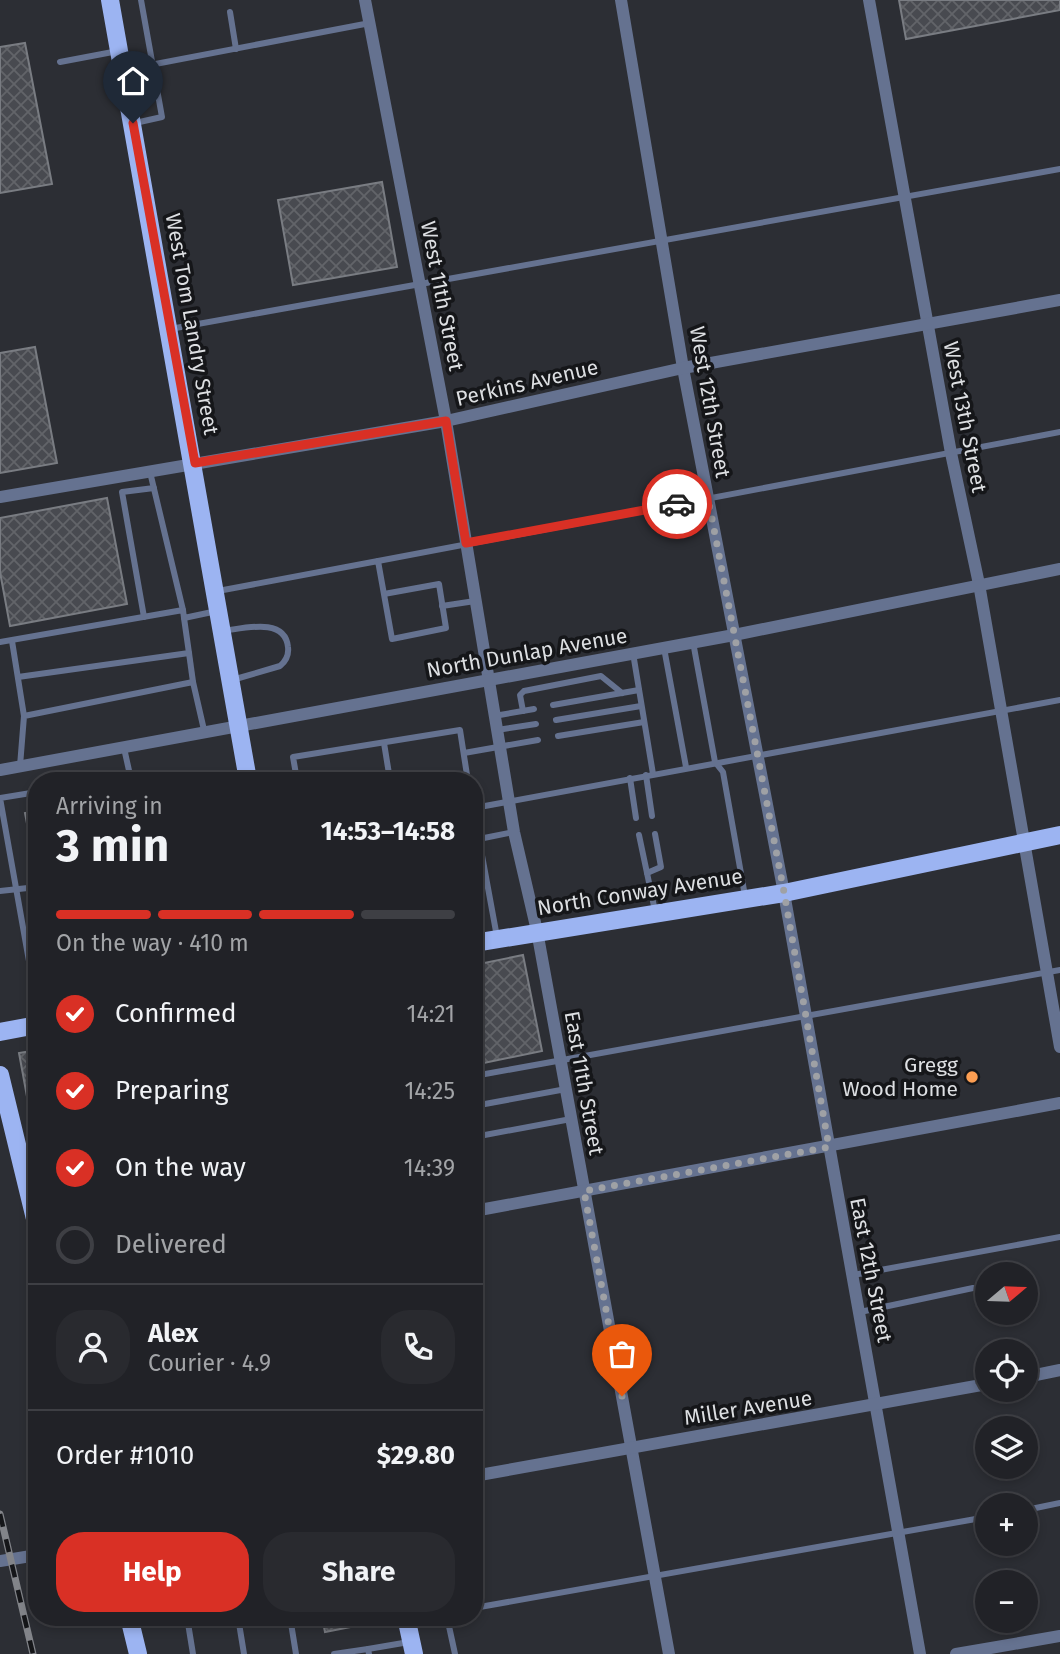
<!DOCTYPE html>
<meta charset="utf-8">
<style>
:root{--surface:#212227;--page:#292a2f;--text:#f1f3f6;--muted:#a2a4a7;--line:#3e3f44;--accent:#d93025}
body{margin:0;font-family:"Fira Sans",sans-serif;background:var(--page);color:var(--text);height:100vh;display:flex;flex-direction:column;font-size:26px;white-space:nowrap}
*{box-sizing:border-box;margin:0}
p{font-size:23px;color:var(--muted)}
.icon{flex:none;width:38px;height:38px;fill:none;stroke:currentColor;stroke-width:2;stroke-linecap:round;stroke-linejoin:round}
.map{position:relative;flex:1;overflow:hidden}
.drawer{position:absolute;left:28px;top:772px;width:455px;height:854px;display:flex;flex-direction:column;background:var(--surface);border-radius:28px;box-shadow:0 4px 10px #0003,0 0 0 2px var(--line)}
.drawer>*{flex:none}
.needle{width:46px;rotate:71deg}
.fabs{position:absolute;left:975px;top:1262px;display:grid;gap:14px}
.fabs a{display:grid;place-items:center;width:63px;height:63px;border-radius:50%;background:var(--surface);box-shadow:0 4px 10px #0003,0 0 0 2px var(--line);font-size:35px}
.pin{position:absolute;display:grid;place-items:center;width:60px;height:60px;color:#fff;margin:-72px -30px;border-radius:50% 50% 50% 0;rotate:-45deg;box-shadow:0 0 7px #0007}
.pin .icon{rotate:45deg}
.courier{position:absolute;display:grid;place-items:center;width:70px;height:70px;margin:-35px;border:5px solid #d93025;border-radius:50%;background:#fff;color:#222;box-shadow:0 2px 9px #0007}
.headline em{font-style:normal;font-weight:700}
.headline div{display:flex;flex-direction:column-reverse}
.headline{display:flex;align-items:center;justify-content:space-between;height:119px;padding:0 28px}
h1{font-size:46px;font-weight:700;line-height:52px}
.bar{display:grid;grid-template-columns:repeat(4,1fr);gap:10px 7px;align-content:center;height:84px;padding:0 28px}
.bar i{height:9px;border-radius:5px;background:var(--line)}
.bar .selected{background:var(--accent)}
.bar p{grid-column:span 4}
.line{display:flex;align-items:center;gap:18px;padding:0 28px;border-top:2px solid var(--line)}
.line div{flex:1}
.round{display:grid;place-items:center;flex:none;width:74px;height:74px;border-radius:28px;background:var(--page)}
ol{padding:0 28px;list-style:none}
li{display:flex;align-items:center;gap:21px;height:77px}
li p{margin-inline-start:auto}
li .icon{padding:7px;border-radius:50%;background:var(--accent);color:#fff;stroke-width:4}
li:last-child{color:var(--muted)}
li i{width:38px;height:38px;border:4px solid var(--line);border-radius:50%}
.cta{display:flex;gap:14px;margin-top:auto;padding:14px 28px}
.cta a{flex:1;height:80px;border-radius:28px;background:var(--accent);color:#fff;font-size:28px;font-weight:700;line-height:80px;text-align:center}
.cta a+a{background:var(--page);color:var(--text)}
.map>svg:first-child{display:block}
.building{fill:url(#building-cross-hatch);stroke:#797c82;stroke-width:2}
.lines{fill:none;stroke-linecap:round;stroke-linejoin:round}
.lane{stroke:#657290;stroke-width:6}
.street{stroke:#657290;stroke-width:12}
.primary{stroke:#9cb4f2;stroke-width:18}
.rail-casing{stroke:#828489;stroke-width:7}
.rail{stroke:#151619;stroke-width:4.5;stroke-dasharray:13;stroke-linecap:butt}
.done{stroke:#9fa1a5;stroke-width:7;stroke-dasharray:0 12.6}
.route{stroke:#d93025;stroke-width:9}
.poi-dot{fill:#fc9e52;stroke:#151619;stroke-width:2.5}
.labels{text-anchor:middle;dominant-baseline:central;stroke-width:7;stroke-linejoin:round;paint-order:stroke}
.street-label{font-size:21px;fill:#dddfe2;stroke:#151619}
.poi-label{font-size:21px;fill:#dddfe2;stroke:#151619;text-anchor:end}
</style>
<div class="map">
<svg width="1060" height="1654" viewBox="0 0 1060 1654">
<defs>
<pattern id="building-cross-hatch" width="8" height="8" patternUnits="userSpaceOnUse" patternTransform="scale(1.75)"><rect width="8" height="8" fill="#484a50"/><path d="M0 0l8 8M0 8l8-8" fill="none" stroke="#626469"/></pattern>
</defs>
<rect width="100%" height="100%" fill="#2c2e34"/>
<g class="building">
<path d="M899,0H1060V10L906,39Z"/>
<path d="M25,43L52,184L0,193V47Z"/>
<path d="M382,182L397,267L293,285L278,200Z"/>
<path d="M35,347L57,463L0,473V353Z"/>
<path d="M107,498L127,604L10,626L0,572V518Z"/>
<path d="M37,811V876L25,813Z"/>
<path d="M523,955L542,1051L474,1065V965Z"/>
<path d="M37,1050V1151L19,1053Z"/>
<path d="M322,1617H363L360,1618L361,1625L325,1632Z"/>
</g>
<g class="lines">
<g class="lane">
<path d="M230,12L236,49"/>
<path d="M60,62L118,51"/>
<path d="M124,70L370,23"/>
<path d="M135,123L162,117L141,0"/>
<path d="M170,329L1060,169"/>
<path d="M150,472L183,610"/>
<path d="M378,561L1060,432"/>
<path d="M218,591L378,561L392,639L446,628L439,584L384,594"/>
<path d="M442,606L475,601"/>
<path d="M144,617L122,492L154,488"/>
<path d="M222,631C242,629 285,616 288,647C289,655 286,661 280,666L232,680"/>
<path d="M12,641L24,716"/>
<path d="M0,642L183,610L184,618L217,611"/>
<path d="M693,642L715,762L723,772L745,896"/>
<path d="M664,648L686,767"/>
<path d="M189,653L193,682"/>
<path d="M633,653L653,774"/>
<path d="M18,677L189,653L184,618"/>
<path d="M553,705L639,690"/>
<path d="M523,711L520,695L524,691L601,676L622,693"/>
<path d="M494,716L534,709"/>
<path d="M556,720L641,706"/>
<path d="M497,730L536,724"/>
<path d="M558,736L644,722"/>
<path d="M384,743L390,780"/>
<path d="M464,753L538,740"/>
<path d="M20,766L24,716L193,682L204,730"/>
<path d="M646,775L652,816"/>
<path d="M630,778L636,818"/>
<path d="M100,780L130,775L124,748"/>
<path d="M297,780L293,757L460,730L467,775L438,780"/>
<path d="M37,792L0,798L37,1006"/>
<path d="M474,808L1060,700"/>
<path d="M639,835L655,911"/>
<path d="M479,839L497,937"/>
<path d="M474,840L514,832"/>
<path d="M647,873L661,867L655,834"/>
<path d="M0,891L37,887"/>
<path d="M474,1076L1060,970"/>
<path d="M474,1106L566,1089"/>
<path d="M474,1137L571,1119"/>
<path d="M853,1275L1060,1237"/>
<path d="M860,1312L973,1288"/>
<path d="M1026,1510L1060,1503"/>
<path d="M474,1608L987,1517"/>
<path d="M187,1617L193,1654"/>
<path d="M238,1617L244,1654"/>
<path d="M290,1617L296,1654"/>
<path d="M447,1617L455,1654"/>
<path d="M408,1620L426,1617"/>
<path d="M334,1654L368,1649"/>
<path d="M369,1654L368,1649L409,1642"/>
</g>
<g class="street">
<path d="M365,0L446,421L514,832L537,931L669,1654"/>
<path d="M621,0L683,368L784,893L920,1654"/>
<path d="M869,0L951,453L979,584L1060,1047"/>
<path d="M0,497L446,421L683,368L1060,300"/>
<path d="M0,770L734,635L1060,569"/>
<path d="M474,1211L1060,1103"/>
<path d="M1026,1377L1060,1370"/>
<path d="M474,1476L987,1384"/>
<path d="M0,1561L37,1555"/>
<path d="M956,1654L1060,1636"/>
</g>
<g class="primary">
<path d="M110,0L248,780"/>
<path d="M474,943L784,893L1060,835"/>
<path d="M0,1032L37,1025"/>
<path d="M0,1075L37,1227"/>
<path d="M129,1617L138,1654"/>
<path d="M406,1617L414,1654"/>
</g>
<g class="rail-casing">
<path id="rail" d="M0,1514L33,1654"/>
</g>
<use href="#rail" class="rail"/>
</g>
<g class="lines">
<path class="done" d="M622,1396L584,1191L829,1147L784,892L708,498L677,504"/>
<path class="route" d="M133,123L195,463L446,421L466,543L677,504"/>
</g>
<circle class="poi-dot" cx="972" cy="1077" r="7"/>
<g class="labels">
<g class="street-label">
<text transform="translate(442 296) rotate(79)">West 11th Street</text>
<text transform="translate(192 324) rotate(80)">West Tom Landry Street</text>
<text transform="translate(527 383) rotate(-13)">Perkins Avenue</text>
<text transform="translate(710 402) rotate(80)">West 12th Street</text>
<text transform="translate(965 417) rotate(79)">West 13th Street</text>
<text transform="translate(527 653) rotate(-10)">North Dunlap Avenue</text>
<text transform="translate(640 892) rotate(-9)">North Conway Avenue</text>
<text transform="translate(584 1083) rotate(80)">East 11th Street</text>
<text transform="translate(871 1270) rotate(79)">East 12th Street</text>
<text transform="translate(748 1408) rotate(-9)">Miller Avenue</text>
</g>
<g class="poi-label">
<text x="958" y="1065">Gregg<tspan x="958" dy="24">Wood Home</tspan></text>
</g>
</g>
</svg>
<div class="fabs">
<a><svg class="needle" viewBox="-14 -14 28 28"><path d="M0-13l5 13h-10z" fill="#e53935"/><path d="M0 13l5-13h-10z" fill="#a2a4a7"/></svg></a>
<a><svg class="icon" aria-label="locate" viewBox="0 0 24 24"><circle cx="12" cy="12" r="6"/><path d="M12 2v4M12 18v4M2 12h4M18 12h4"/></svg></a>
<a><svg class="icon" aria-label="layers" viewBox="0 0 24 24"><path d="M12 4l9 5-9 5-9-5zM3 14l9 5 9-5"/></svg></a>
<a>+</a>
<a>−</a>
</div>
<div class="pin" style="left:622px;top:1396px;background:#ea580c"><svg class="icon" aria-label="bag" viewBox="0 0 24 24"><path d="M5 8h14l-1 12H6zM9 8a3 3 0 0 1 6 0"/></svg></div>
<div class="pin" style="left:133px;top:123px;background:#1f2937"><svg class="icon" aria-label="home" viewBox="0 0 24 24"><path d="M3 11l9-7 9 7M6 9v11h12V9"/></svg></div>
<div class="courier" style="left:677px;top:504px"><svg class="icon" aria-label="car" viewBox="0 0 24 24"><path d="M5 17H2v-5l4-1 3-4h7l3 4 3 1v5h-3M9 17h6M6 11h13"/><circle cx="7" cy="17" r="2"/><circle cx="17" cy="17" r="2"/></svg></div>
<section class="drawer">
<div class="headline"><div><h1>3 min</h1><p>Arriving in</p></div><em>14:53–14:58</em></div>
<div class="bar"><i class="selected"></i><i class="selected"></i><i class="selected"></i><i></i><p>On the way · 410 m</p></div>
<ol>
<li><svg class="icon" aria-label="check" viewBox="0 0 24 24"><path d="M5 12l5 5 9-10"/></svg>Confirmed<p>14:21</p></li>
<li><svg class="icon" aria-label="check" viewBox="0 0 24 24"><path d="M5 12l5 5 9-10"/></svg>Preparing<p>14:25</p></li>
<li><svg class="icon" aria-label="check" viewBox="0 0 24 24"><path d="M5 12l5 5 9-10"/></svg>On the way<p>14:39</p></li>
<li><i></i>Delivered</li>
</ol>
<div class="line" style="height:126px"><a class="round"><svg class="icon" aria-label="person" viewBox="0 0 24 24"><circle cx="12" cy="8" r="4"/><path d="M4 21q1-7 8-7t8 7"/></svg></a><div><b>Alex</b><p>Courier · 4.9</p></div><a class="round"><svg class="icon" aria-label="phone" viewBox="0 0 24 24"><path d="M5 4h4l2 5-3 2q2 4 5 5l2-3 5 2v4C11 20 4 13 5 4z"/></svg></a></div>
<div class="line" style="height:91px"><div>Order #1010</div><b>$29.80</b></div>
<div class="cta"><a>Help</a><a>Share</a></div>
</section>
</div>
